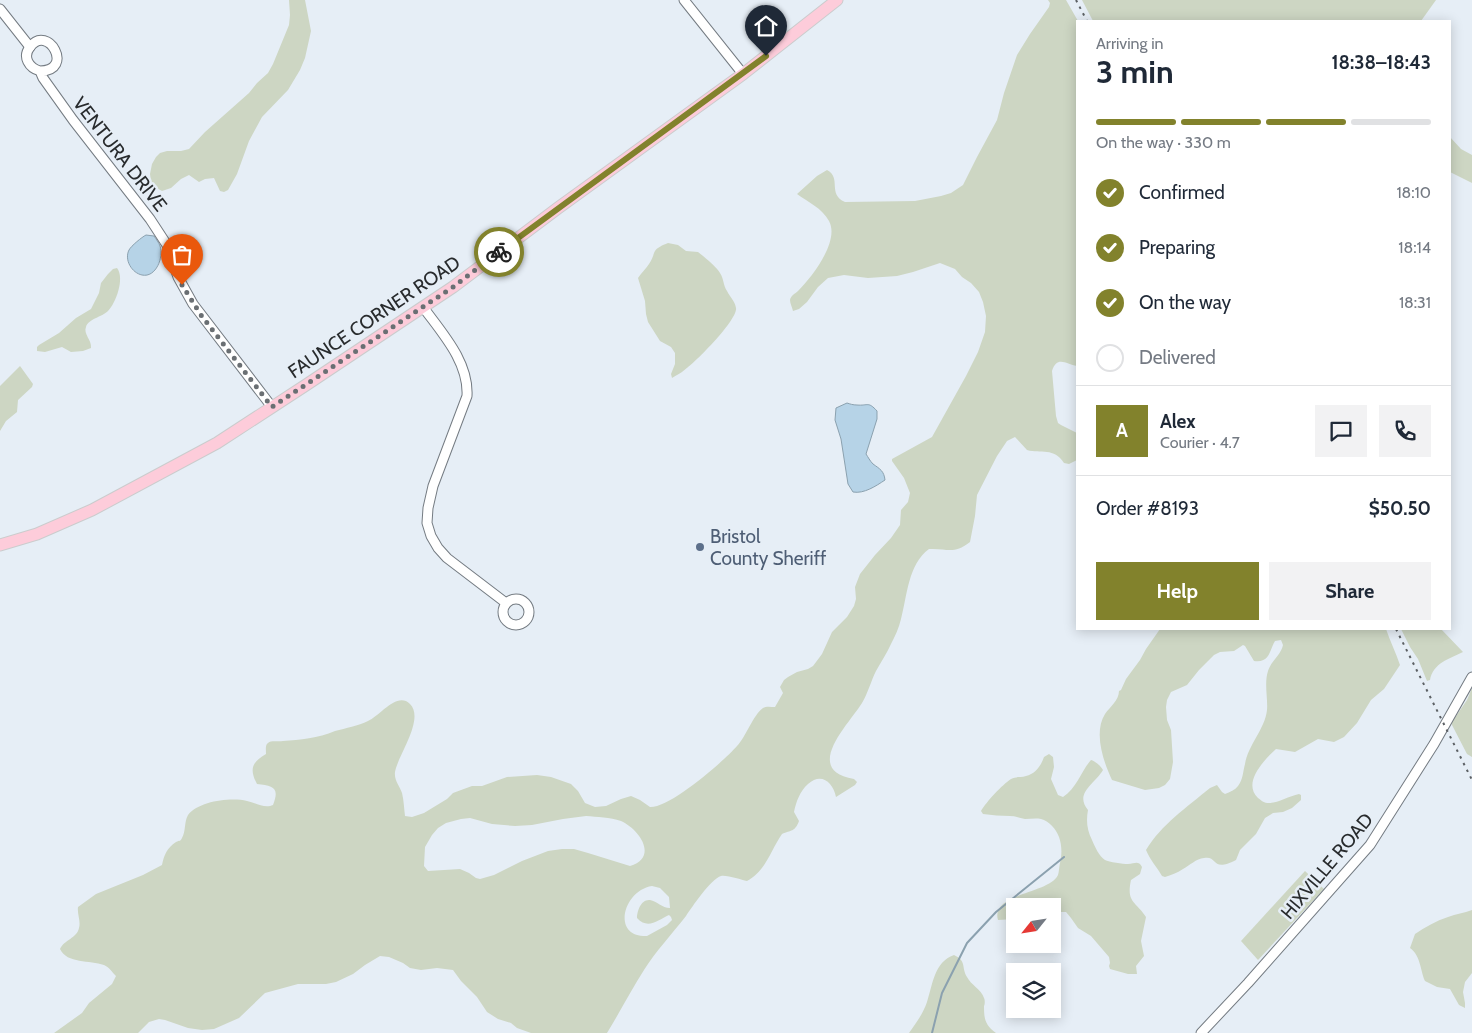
<!DOCTYPE html>
<meta charset="utf-8">
<style>
:root{--surface:#fff;--page:#f2f2f3;--text:#1f2937;--muted:#747a83;--line:#e0e1e3;--accent:#82822c}
body{margin:0;font-family:Cabin,sans-serif;background:var(--page);color:var(--text);height:100vh;display:flex;flex-direction:column;font-size:19px;white-space:nowrap}
*{box-sizing:border-box;margin:0}
p{font-size:16px;color:var(--muted)}
.icon{flex:none;width:28px;height:28px;fill:none;stroke:currentColor;stroke-width:2;stroke-linecap:round;stroke-linejoin:round}
.map{position:relative;flex:1;overflow:hidden}
.drawer{position:absolute;left:1076px;top:20px;width:375px;height:610px;display:flex;flex-direction:column;background:var(--surface);border-radius:0px;box-shadow:0 2px 12px #0003}
.drawer>*{flex:none}
.needle{width:32px;rotate:240deg}
.fabs{position:absolute;left:1006px;top:898px;display:grid;gap:10px}
.fabs a{display:grid;place-items:center;width:55px;height:55px;border-radius:0px;background:var(--surface);box-shadow:0 2px 12px #0003;font-size:25px}
.pin{position:absolute;display:grid;place-items:center;width:42px;height:42px;color:#fff;margin:-51px -21px;border-radius:50% 50% 50% 0;rotate:-45deg;box-shadow:0 0 5px #0007}
.pin .icon{rotate:45deg}
.courier{position:absolute;display:grid;place-items:center;width:50px;height:50px;margin:-25px;border:4px solid #82822c;border-radius:50%;background:#fff;color:#222;box-shadow:0 1px 6px #0007}
.headline em{font-style:normal;font-weight:800}
.headline div{display:flex;flex-direction:column-reverse}
.headline{display:flex;align-items:center;justify-content:space-between;height:85px;padding:0 20px}
h1{font-size:32px;font-weight:800;line-height:38px}
.bar{display:grid;grid-template-columns:repeat(4,1fr);gap:8px 5px;align-content:center;height:60px;padding:0 20px}
.bar i{height:6px;border-radius:4px;background:var(--line)}
.bar .selected{background:var(--accent)}
.bar p{grid-column:span 4}
.line{display:flex;align-items:center;gap:12px;padding:0 20px;border-top:1px solid var(--line)}
.line div{flex:1}
.round{display:grid;place-items:center;flex:none;width:52px;height:52px;border-radius:0px;background:var(--page)}
ol{padding:0 20px;list-style:none}
li{display:flex;align-items:center;gap:15px;height:55px}
li p{margin-inline-start:auto}
li .icon{padding:5px;border-radius:50%;background:var(--accent);color:#fff;stroke-width:4}
li:last-child{color:var(--muted)}
li i{width:28px;height:28px;border:2px solid var(--line);border-radius:50%}
.button{display:flex;gap:10px;margin-top:auto;padding:10px 20px}
.button a{flex:1;height:58px;border-radius:0px;background:var(--accent);color:#fff;font-size:20px;font-weight:800;line-height:58px;text-align:center}
.button a+a{background:var(--page);color:var(--text)}
.map>svg:first-child{display:block}
.green{fill:#cdd6c3;fill-rule:evenodd}
.water{fill:#b6d3e7;stroke:#8ba1af}
.lines{fill:none;stroke-linecap:round;stroke-linejoin:round}
.stream{stroke:#8ba1af;stroke-width:2}
.minor-casing{stroke:#747b82;stroke-width:11}
.major-casing{stroke:#cbcccd;stroke-width:13}
.minor{stroke:#fff;stroke-width:9}
.major{stroke:#fdccda;stroke-width:11}
.rail{stroke:#5c6064;stroke-width:2;stroke-dasharray:2.5 5;stroke-linecap:butt}
.done{stroke:#6a6f73;stroke-width:5;stroke-dasharray:0 9}
.route{stroke:#82822c;stroke-width:6}
.service-dot{fill:#5c6f8a;stroke:#e6eef6;stroke-width:2}
.labels{text-anchor:middle;dominant-baseline:central;stroke-width:5;stroke-linejoin:round;paint-order:stroke}
.street-label{font-size:19px;fill:#282b2d;stroke:#e6eef6}
.service-label{font-size:19px;fill:#4e5e75;stroke:#e6eef6;text-anchor:start}
</style>
<div class="map">
<svg width="1472" height="1033" viewBox="0 0 1472 1033">
<rect width="100%" height="100%" fill="#e6eef6"/>
<g class="green">
<path d="M289,0H305L311,31L305,58L300,70L288,90L262,117L249,141L237,174L228,190L224,192L220,191L214,178L205,179L199,182L189,175L181,179L171,188L162,191L155,187L151,181L150,174L152,164L156,157L160,153L167,151H181L189,149L205,132L249,93L257,83L268,73L273,64L289,25L290,15Z"/>
<path d="M1048,0H1066L1078,21L1077,366C1066,364 1057,355 1052,371L1056,416L1058,423L1061,425L1077,433V460L1069,464L1064,463C1054,447 1041,454 1027,450L1015,437L1007,441L997,456L977,495L975,516L970,542C953,555 948,548 929,549C908,564 907,597 901,619C899,628 895,636 891,644C887,653 881,662 876,671C871,681 868,693 862,703C850,723 801,770 854,779L857,782L855,785L836,797C833,782 821,772 808,784C800,791 796,802 794,812L799,821C795,832 791,830 782,834C771,850 765,872 747,881C741,880 728,875 721,876C711,879 692,907 686,916C672,934 656,951 644,970C631,990 620,1012 607,1033H531L517,1028L511,1023L498,1019L487,1012L477,997L461,981L453,970L437,968L421,970L410,968L403,963L389,957L380,956L365,965L353,974L336,982L326,984H298L265,993L239,1018L214,1029L202,1030L188,1028L165,1020L159,1019L149,1022L138,1033H54L82,1013L89,1003L112,984L116,976C112,972 109,967 104,965C90,960 67,964 60,949C64,940 77,938 79,928C81,921 77,914 78,907L96,894L143,875L162,865C164,855 167,848 176,842C180,840 180,842 182,838C186,831 184,822 188,815C199,801 231,797 247,801C256,803 265,809 273,805C280,787 273,786 257,784C249,769 252,762 266,754C266,750 265,745 268,743C271,740 278,742 283,741C300,740 318,738 335,731C346,728 358,726 368,721C380,716 397,691 410,704C425,719 398,755 395,772C394,781 400,786 402,793C404,801 404,809 405,816L412,817L424,813L447,799L453,793L472,786H482L507,777L537,775L551,777L571,784L578,791L585,803L595,807L606,806L621,799L631,796L640,800L650,807C670,808 723,762 737,746C746,737 753,715 763,708C766,706 771,707 775,707L783,693L780,687L784,680L788,677L797,672L808,669L813,666L822,654L832,632L847,617L854,606L856,599L855,587L860,574L875,555L891,538L900,525L901,510L908,502L910,493L904,478L892,461V459L932,437L966,376L978,352L985,332L986,316L983,302L979,292L971,283L962,277L955,269L940,263L913,272L897,276L868,278L844,275L828,278L818,287L807,302L799,309L793,311C792,307 790,303 790,300C791,295 795,294 798,291C812,277 840,241 829,221C822,208 808,202 797,194L817,176L827,170C842,178 827,194 845,202L915,201L941,196L951,193L963,185L977,157L997,120L1004,93L1017,55L1030,34L1049,7L1050,3ZM586,816C597,817 610,817 621,821C639,829 659,857 630,866L588,853L574,849H562L548,851L522,861L494,875L480,879L476,878L469,873L460,869L428,871L424,866L425,847L432,835L438,828L446,823L461,819L470,818L492,824L515,826L532,825L563,819ZM652,886L660,888L669,897L670,908C662,908 657,901 650,900C641,899 637,911 637,918C648,930 658,920 669,915L671,917L672,920L667,925L647,936C610,937 624,890 652,886Z"/>
<path d="M1082,0H1436L1421,21H1093Z"/>
<path d="M1450,137L1461,149L1472,155V183L1450,172Z"/>
<path d="M668,243L678,245L686,251L698,252C703,256 718,268 720,273C724,279 723,285 727,291C730,297 735,301 736,308C738,320 693,365 682,372C679,374 675,376 672,378L671,374L675,364V353L671,347L660,341L648,322L646,314L645,301L638,278C641,273 646,269 649,264C657,252 650,250 668,243Z"/>
<path d="M117,268C125,278 116,303 108,311C102,317 88,319 86,327C83,334 92,340 91,348L83,351L71,352L62,347L45,352L37,351V347L39,345L59,333L76,318L91,309L99,293L101,283L108,274L113,269Z"/>
<path d="M20,366L33,384L32,387L18,400L17,412L6,421L0,431V386Z"/>
<path d="M1160,629H1386C1390,641 1396,653 1400,665L1384,689L1371,700L1357,723L1344,737L1334,742L1318,739L1295,752L1276,749C1264,760 1242,783 1258,798C1262,801 1264,803 1269,803C1278,803 1289,796 1299,794L1301,795V800L1292,808L1283,812L1273,813L1265,818L1256,834L1240,850L1236,860C1211,873 1218,855 1204,858C1196,859 1190,865 1183,869C1177,873 1171,875 1165,877L1162,876C1157,867 1150,860 1146,850C1161,825 1187,807 1210,788L1217,785L1222,792L1225,794C1230,792 1235,790 1238,786C1243,780 1243,771 1245,764C1248,745 1265,729 1267,710C1268,698 1264,683 1268,671C1271,661 1281,655 1283,645L1281,640L1275,641C1269,651 1270,663 1254,661L1245,646L1243,645L1234,651L1220,652L1214,655L1199,670L1187,685L1171,692L1167,700L1166,707L1167,720L1171,730L1173,762L1170,779L1165,785L1159,788L1145,790L1112,780C1104,763 1093,733 1105,714C1110,707 1119,700 1119,691L1121,690L1126,679L1140,660L1146,649Z"/>
<path d="M1401,629H1441L1463,652C1449,659 1433,663 1430,680L1427,681L1418,659L1410,647Z"/>
<path d="M1472,688V757L1467,754L1452,725V722L1467,700Z"/>
<path d="M1049,754L1053,757L1054,767L1051,779L1058,795L1063,797C1077,788 1081,771 1091,760C1095,761 1101,766 1103,770C1095,784 1074,793 1088,810C1086,821 1087,830 1092,840C1095,847 1099,856 1105,860C1109,862 1123,864 1128,864C1135,864 1138,860 1142,867L1140,874L1131,880C1126,903 1136,901 1146,917L1141,941L1144,956L1136,966L1137,974H1128L1110,969L1109,966L1110,963L1109,957L1091,936L1078,928L1071,918L1066,912H1053L1052,906H1015V919L998,920C990,893 1049,894 1058,875C1059,872 1059,867 1060,863C1062,855 1062,845 1059,837C1056,829 1049,821 1041,819C1036,818 1030,819 1025,819C1020,818 1015,816 1010,816C1001,816 992,815 983,814L981,811C987,801 1002,785 1011,779C1016,776 1020,778 1026,776C1035,774 1041,766 1044,757Z"/>
<path d="M1305,871L1324,889L1258,960L1241,941Z"/>
<path d="M1472,910V973L1465,982L1463,992L1465,1003V1008L1459,1005L1450,989L1437,987L1425,981C1420,970 1421,956 1410,948L1415,934C1425,927 1436,921 1448,917C1456,914 1464,913 1472,910Z"/>
<path d="M954,955C967,961 961,967 967,977C971,985 981,989 984,998C985,1000 985,1004 984,1006C984,1019 985,1025 996,1033H909C916,1023 923,1014 927,1002C933,984 934,962 954,955Z"/>
</g>
<g class="water">
<path d="M146,235L154,236C156,239 159,243 160,246C164,257 156,278 142,275C132,273 124,260 129,250C131,246 142,237 146,235Z"/>
<path d="M847,403C850,404 853,405 857,405C868,406 868,401 877,411V419L866,454C868,457 870,461 873,464C880,469 884,471 885,480C876,486 864,494 853,492L848,484L841,439L835,420L836,408Z"/>
</g>
<g class="lines">
<path class="stream" d="M932,1033L942,993L967,943L996,912L1064,857"/>
<g class="minor-casing">
<g id="minor">
<path d="M684,0L743,74"/>
<path d="M0,9L30,47"/>
<path d="M40,71C75,71 48,23 30,47C22,57 29,68 40,71L43,78L73,120L150,219L167,245L178,277L193,304L272,407"/>
<path d="M423,307C442,333 469,362 467,396L433,486L428,508L427,523L431,536L438,548L447,558L506,603"/>
<circle cx="516" cy="612" r="13"/>
<path d="M1201,1033L1248,983L1370,845L1434,744L1472,677"/>
</g>
</g>
<g class="major-casing">
<path id="major" d="M0,545L37,534L92,510L217,443L306,385L453,287L558,208L743,74L837,0"/>
</g>
<use href="#minor" class="minor"/>
<use href="#major" class="major"/>
<g class="rail">
<path d="M1076,0L1087,21"/>
<path d="M1396,629L1472,780"/>
</g>
</g>
<g class="lines">
<path class="done" d="M182,285L201,315L272,407L453,287L499,252"/>
<path class="route" d="M499,252L766,56"/>
</g>
<circle class="service-dot" cx="700" cy="547" r="5"/>
<g class="labels">
<g class="street-label">
<text transform="translate(120 154) rotate(52)">VENTURA DRIVE</text>
<text transform="translate(374 317) rotate(-34)">FAUNCE CORNER ROAD</text>
<text transform="translate(1327 866) rotate(-50)">HIXVILLE ROAD</text>
</g>
<g class="service-label">
<text x="710" y="536">Bristol<tspan x="710" dy="22">County Sheriff</tspan></text>
</g>
</g>
</svg>
<div class="fabs">
<a><svg class="needle" viewBox="-14 -14 28 28"><path d="M0-13l5 13h-10z" fill="#e53935"/><path d="M0 13l5-13h-10z" fill="#747a83"/></svg></a>
<a><svg class="icon" aria-label="layers" viewBox="0 0 24 24"><path d="M12 4l9 5-9 5-9-5zM3 14l9 5 9-5"/></svg></a>
</div>
<div class="pin" style="left:182px;top:285px;background:#ea580c"><svg class="icon" aria-label="bag" viewBox="0 0 24 24"><path d="M5 8h14l-1 12H6zM9 8a3 3 0 0 1 6 0"/></svg></div>
<div class="pin" style="left:766px;top:56px;background:#1f2937"><svg class="icon" aria-label="home" viewBox="0 0 24 24"><path d="M3 11l9-7 9 7M6 9v11h12V9"/></svg></div>
<div class="courier" style="left:499px;top:252px"><svg class="icon" aria-label="bike" viewBox="0 0 24 24"><circle cx="6" cy="16" r="4"/><circle cx="18" cy="16" r="4"/><path d="M6 16l4-8h5l3 8M10 8l3 8H6M13 5h3"/></svg></div>
<section class="drawer">
<div class="headline"><div><h1>3 min</h1><p>Arriving in</p></div><em>18:38–18:43</em></div>
<div class="bar"><i class="selected"></i><i class="selected"></i><i class="selected"></i><i></i><p>On the way · 330 m</p></div>
<ol>
<li><svg class="icon" aria-label="check" viewBox="0 0 24 24"><path d="M5 12l5 5 9-10"/></svg>Confirmed<p>18:10</p></li>
<li><svg class="icon" aria-label="check" viewBox="0 0 24 24"><path d="M5 12l5 5 9-10"/></svg>Preparing<p>18:14</p></li>
<li><svg class="icon" aria-label="check" viewBox="0 0 24 24"><path d="M5 12l5 5 9-10"/></svg>On the way<p>18:31</p></li>
<li><i></i>Delivered</li>
</ol>
<div class="line" style="height:90px"><b class="round" style="background:var(--accent);color:#fff">A</b><div><b>Alex</b><p>Courier · 4.7</p></div><a class="round"><svg class="icon" aria-label="chat" viewBox="0 0 24 24"><path d="M4 5h16v11H9l-5 4z"/></svg></a><a class="round"><svg class="icon" aria-label="phone" viewBox="0 0 24 24"><path d="M5 4h4l2 5-3 2q2 4 5 5l2-3 5 2v4C11 20 4 13 5 4z"/></svg></a></div>
<div class="line" style="height:65px"><div>Order #8193</div><b>$50.50</b></div>
<div class="button"><a>Help</a><a>Share</a></div>
</section>
</div>
